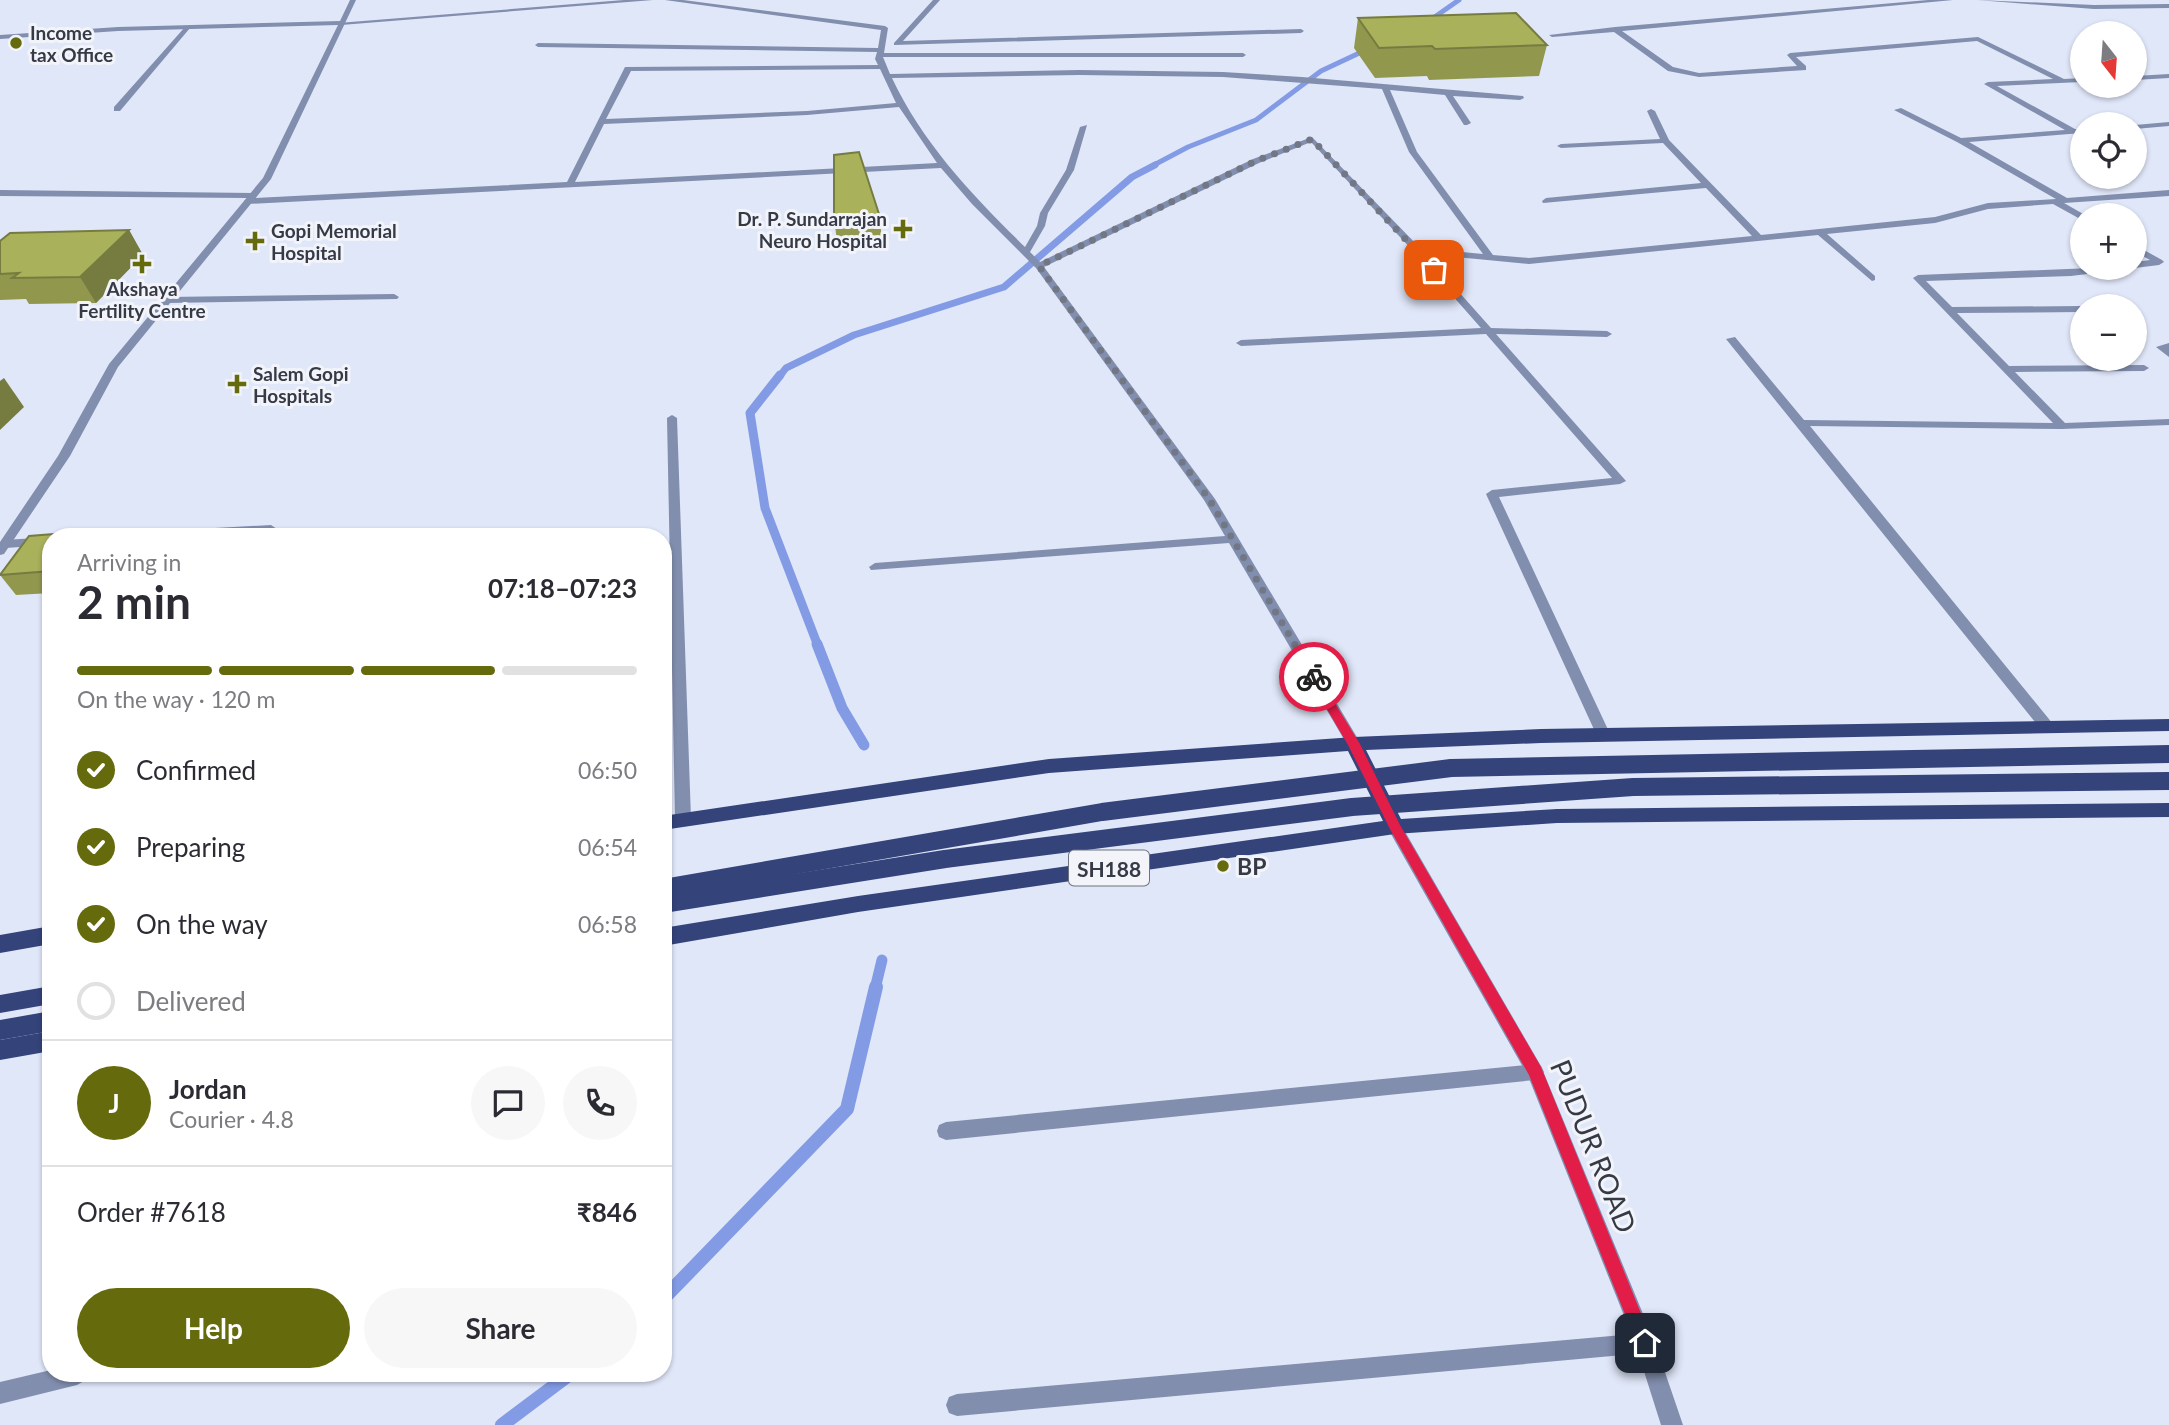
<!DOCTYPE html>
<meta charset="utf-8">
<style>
:root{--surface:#fff;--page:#f7f7f7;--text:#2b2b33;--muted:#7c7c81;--line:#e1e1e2;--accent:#656b0d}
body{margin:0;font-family:Lato,sans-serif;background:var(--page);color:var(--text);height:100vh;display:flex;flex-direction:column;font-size:26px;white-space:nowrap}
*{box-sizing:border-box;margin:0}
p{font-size:23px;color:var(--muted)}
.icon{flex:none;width:38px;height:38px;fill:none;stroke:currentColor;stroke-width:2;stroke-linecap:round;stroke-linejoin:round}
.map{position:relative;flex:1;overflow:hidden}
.drawer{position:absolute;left:42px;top:528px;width:630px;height:854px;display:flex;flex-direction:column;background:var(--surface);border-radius:28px;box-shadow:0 2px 5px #0004}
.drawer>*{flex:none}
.needle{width:46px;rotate:163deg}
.fabs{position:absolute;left:2070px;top:21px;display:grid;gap:14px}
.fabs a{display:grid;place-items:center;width:77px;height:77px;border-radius:50%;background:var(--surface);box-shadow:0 2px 5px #0004;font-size:35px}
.pin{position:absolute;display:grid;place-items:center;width:60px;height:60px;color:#fff;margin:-30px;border-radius:14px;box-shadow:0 4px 10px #0006}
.courier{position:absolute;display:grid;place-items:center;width:70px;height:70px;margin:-35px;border:5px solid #e11d48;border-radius:50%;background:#fff;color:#222;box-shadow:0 2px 9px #0007}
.headline em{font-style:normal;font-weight:700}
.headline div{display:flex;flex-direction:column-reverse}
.headline{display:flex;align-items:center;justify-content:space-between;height:119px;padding:0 35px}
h1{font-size:46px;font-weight:700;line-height:52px}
.bar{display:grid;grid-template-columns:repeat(4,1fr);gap:10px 7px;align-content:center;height:84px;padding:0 35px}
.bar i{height:9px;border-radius:5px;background:var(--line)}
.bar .selected{background:var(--accent)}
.bar p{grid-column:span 4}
.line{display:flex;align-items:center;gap:18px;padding:0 35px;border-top:2px solid var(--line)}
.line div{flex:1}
.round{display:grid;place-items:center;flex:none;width:74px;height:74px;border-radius:37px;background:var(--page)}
ol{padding:0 35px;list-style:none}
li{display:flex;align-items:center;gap:21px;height:77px}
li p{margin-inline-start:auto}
li .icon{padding:7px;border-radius:50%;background:var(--accent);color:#fff;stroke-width:4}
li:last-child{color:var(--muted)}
li i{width:38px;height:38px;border:4px solid var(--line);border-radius:50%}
.primary-button{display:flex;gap:14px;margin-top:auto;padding:14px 35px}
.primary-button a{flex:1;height:80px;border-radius:42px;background:var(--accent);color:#fff;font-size:28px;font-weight:700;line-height:80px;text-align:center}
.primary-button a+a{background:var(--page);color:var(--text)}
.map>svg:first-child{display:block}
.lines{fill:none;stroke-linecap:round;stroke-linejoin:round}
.stream-far4{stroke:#839be4;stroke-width:5}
.stream-far3{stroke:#839be4;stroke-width:7}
.stream-far2{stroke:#839be4;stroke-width:9}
.stream-far1{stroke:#839be4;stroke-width:11}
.stream{stroke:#839be4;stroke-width:14}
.minor{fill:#828eae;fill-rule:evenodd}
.tertiary{fill:#828eae;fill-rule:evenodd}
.primary{fill:#34447b;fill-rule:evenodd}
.primary-bridge{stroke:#34447b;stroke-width:18}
.wall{fill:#91984e}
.shaded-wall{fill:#767c40}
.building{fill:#a9b15b;stroke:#767c40;stroke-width:2}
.route{fill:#e11d48}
.done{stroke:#727785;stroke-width:7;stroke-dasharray:0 12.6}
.poi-dot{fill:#656b0d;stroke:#f2f4fa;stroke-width:2.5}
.labels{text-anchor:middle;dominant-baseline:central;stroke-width:6;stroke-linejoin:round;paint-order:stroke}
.far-poi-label{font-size:19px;font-weight:bold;fill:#363a46;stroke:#f2f4fa;text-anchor:start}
.shield{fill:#f2f4fa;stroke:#6e727c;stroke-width:2}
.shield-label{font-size:21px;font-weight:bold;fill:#363a46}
.poi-label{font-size:23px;font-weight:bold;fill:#363a46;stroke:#f2f4fa;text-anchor:start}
.near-street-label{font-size:28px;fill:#363a46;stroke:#f2f4fa}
</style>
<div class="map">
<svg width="2169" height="1425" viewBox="0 0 2169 1425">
<rect width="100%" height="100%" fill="#e0e7f9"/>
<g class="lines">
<g class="stream-far4">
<path d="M1426,23L1459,0"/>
<path d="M1152,166L1188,147L1256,120L1321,71L1370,48"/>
</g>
<path class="stream-far3" d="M779,377L786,368L854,335L1004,287L1132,177L1155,165"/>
<path class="stream-far2" d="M780,375L750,413L765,508L818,646"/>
<g class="stream-far1">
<path d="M817,644L842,708L864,745"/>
<path d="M875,989L882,960"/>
</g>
<g class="stream">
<path d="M663,1299L847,1109L876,987"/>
<path d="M502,1425L570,1374"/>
</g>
<g class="minor">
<path d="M624,0H653L341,25L338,23Z"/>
<path d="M665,0H683L885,26L888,28L884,53H1243L1246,55L1243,57H883L890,74L1079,70L1223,72L1302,77L1523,96L1524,98L1520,100L1453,96L1471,123L1467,125H1464L1445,95L1390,90L1417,152L1493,255L1529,258L1752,236L1706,188L1543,203L1542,201L1546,198L1701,183L1663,143L1561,148L1557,146L1561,144L1660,139L1647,111L1651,109L1655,111L1669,140L1761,235L1935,217L1988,203L2056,199L1957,142L1894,110L1901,108L1961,138L2065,130L1984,84L1988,82L2053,79L1977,41L1796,57L1806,66V70L1699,77L1668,71L1614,32L1552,37L1549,35L1615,27L1928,0H1953L1622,31L1673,67L1699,73L1797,66L1787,55L1790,53L1978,37L2064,79L2082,78V82L1997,86L2075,129H2082V133L1969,142L2067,198L2169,190V196L2064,203L2085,215H2082V220L2053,204L1988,209L1935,223L1827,234L1875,276V280L1872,281L1818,235L1529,264L1425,254L1491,328L1607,331L1612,334L1607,337L1496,334L1626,481L1620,484L1499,497L1611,736L1604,741L1597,736L1486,494L1492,490L1612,478L1486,334L1241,346L1236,343L1241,340L1481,328L1414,252L1311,142L1259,163L1044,267L1215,499L1361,744L1359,748H1349L1229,543L871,570L869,567L875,563L1225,536L1204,500L1036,268L972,204L941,168L248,204L244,201L248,198L0,196V190L253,193L257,196L255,198L567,182L625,67L878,65L875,59L877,52L538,47L535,45L538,43L878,48L881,30ZM880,69L896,103L807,111L606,119L631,71ZM1079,75L1223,77L1382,89L1409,152L1483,254L1420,248L1312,137L1253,159L1040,262L1030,252L1045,226L1048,213L1074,170L1087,125L1080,127L1066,170L1040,213L1037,226L1025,247C973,196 923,144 892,78ZM899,107L937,163L575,182L604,124L807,115Z"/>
<path d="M933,0H940L903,41L1301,29L1304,31L1301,33L894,45V43Z"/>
<path d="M1977,0L2094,5L2169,4V8L2094,9Z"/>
<path d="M185,27L190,28L120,111H114V107Z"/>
<path d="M2169,74V78L2135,80V76Z"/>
<path d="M2169,122V126L2135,129V125Z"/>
<path d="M2135,245L2162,260L2164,262L2159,265L2135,268V262L2150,260L2135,252Z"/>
<path d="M2091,268H2117L2112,271L2071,276L1926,281L1952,307L2082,306H2083L2082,312L1957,313L2009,366L2144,365L2149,368L2144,371L2015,372L2065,423L2169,419V425L2062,429L1810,426L2053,724L2055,728L2053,732H2043L1726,339L1735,337L1804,420L2053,423L1913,278L1918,275Z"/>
<path d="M394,294L399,297L397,299L167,303L162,300L167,297Z"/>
<path d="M2169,343V357L2156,347Z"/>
<path d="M672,415L677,418L691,819L688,823H678L675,819L667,418Z"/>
<path d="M271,525L277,529L275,532L188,537H118L124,533Z"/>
<path d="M51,537V545L5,548L0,546L1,541L5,540Z"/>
<path d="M1535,1064L1541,1066L1544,1072L1541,1078L1535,1080L946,1140L939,1137L937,1131L939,1125L946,1122Z"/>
<path d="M1645,1333L1652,1336L1655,1343L1652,1350L1645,1353L957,1416L949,1413L946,1405L949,1397L957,1394Z"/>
<path d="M51,1370V1374H88L84,1381L77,1385L0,1404V1382Z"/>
</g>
<g class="tertiary">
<path d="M350,0H356L271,179L118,367L70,456L4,554L0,555V542L58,456L109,364L263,178L338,25L118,31L0,39V35L118,27L340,21Z"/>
<path d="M1395,821L1400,823L1541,1066L1655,1343L1683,1425H1661L1635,1343L1528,1076L1387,827L1390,823Z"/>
</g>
<g class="primary">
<path d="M2169,719V731L1541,743L1366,750L1401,819L1557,809L2169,803V817L1557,823L1395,834L858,912L663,946V928L858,896L1383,821L1348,751L1049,773L663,830V816L1049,759L1354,737L1541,729Z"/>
<path d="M51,926V944L0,953V935Z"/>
<path d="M51,986V1004L0,1013V995Z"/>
<path d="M51,1011V1031L0,1040V1020Z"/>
<path d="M51,1031V1051L0,1060V1040Z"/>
</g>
<g class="primary-bridge">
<path d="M663,888L1102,812L1451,768L2169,754"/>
<path d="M663,904L945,859L1352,807L1633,787L2169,781"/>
</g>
</g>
<g class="wall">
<path d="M1358,18L1547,45L1539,76L1429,80L1427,76L1375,78L1354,48Z"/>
<path d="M879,214L882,239L837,242L834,217Z"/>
<path d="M129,230L143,255L96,303L29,304L26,299L0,300V241Z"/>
<path d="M51,537V593L16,595L0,575Z"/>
</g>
<g class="shaded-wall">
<path d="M129,230L143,255L96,303L80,277Z"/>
<path d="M4,378L24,407L0,430V381Z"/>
<path d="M106,530L111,537H102Z"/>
</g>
<g class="building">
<path d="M1516,13L1547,45L1435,49L1432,46L1379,48L1358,18Z"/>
<path d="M859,152L879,214L834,217V155Z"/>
<path d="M129,230L80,277L12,278L19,273L0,274V241L10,233Z"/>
<path d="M106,530L102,537H51V571L0,575L29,536Z"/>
</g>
<path class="route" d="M1314,673L1317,674L1360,744L1400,825L1541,1067L1653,1343L1651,1349L1645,1352L1639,1349L1529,1075L1391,831L1348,745L1308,677Z"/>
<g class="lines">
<path class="done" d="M1314,677L1209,499L1039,266L1256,161L1312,139L1434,270"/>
</g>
<g class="poi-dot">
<circle cx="16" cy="43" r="7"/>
<path d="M899.5 218.5h7v7h7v7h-7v7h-7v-7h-7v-7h7z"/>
<path d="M251.5 230.5h7v7h7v7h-7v7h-7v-7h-7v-7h7z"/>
<path d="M138.5 253.5h7v7h7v7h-7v7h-7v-7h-7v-7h7z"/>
<path d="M233.5 373.5h7v7h7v7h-7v7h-7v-7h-7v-7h7z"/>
<circle cx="1223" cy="866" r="7"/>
</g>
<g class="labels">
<g class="far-poi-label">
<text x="30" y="32">Income<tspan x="30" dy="22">tax Office</tspan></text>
<text x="887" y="218" text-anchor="end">Dr. P. Sundarrajan<tspan x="887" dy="22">Neuro Hospital</tspan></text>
<text x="271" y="230">Gopi Memorial<tspan x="271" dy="22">Hospital</tspan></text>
<text x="142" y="288" text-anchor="middle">Akshaya<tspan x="142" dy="22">Fertility Centre</tspan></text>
<text x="253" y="373">Salem Gopi<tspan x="253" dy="22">Hospitals</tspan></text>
</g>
<rect class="shield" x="1069" y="850.5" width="80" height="35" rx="5"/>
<g class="shield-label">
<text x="1109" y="868">SH188</text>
</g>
<g class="poi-label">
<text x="1237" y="866">BP</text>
</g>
<g class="near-street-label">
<text transform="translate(1594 1146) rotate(68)">PUDUR ROAD</text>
</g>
</g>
</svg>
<div class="fabs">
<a><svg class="needle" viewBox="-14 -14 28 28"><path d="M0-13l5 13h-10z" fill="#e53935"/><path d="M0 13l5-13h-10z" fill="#7c7c81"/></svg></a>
<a><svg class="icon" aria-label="locate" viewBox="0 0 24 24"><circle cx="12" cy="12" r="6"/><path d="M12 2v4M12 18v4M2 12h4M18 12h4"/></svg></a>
<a>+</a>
<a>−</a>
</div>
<div class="pin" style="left:1434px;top:270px;background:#ea580c"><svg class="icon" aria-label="bag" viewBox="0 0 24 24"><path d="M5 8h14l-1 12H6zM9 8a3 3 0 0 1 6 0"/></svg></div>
<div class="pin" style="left:1645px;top:1343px;background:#1f2937"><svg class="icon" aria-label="home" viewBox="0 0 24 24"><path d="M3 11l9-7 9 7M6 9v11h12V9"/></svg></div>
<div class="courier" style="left:1314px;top:677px"><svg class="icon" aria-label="bike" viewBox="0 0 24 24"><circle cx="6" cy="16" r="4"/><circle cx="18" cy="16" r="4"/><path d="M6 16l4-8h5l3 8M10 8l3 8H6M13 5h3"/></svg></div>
<section class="drawer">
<div class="headline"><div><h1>2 min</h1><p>Arriving in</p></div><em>07:18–07:23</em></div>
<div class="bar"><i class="selected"></i><i class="selected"></i><i class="selected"></i><i></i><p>On the way · 120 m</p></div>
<ol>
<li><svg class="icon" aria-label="check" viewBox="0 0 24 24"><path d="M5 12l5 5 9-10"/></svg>Confirmed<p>06:50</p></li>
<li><svg class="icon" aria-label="check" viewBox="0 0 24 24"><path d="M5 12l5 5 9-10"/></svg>Preparing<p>06:54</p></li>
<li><svg class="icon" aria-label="check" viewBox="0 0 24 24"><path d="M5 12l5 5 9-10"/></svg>On the way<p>06:58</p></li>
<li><i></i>Delivered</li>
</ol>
<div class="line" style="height:126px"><b class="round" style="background:var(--accent);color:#fff">J</b><div><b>Jordan</b><p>Courier · 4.8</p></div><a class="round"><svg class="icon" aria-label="chat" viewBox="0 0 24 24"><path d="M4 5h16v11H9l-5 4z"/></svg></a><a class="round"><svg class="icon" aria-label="phone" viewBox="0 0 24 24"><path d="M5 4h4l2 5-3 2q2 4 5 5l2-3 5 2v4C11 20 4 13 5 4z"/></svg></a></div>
<div class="line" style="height:91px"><div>Order #7618</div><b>₹846</b></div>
<div class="primary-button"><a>Help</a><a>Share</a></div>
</section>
</div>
